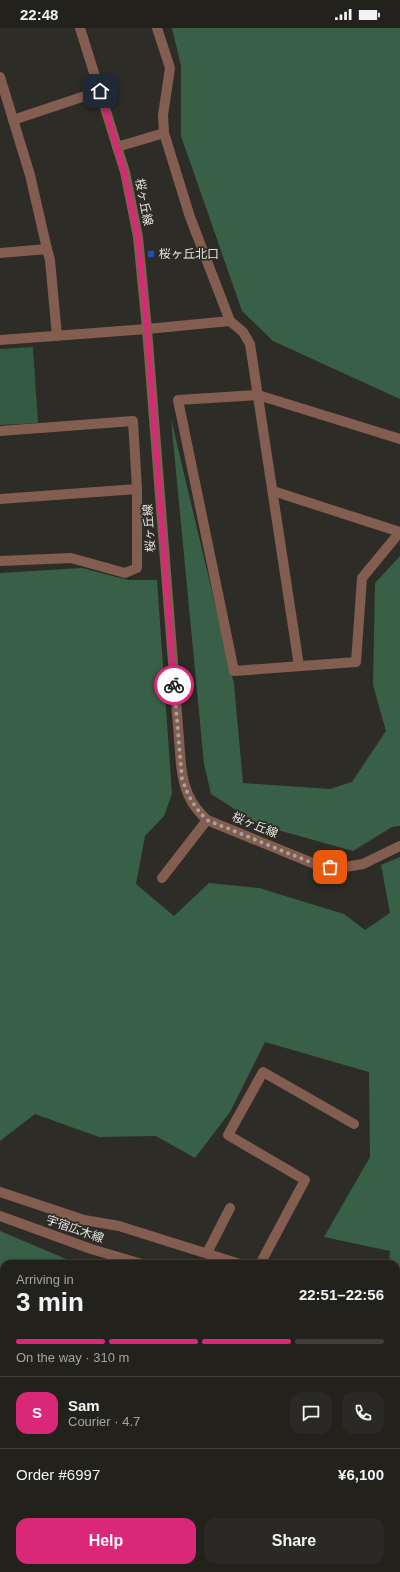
<!DOCTYPE html>
<meta charset="utf-8">
<style>
:root{--surface:#22211c;--page:#2a2925;--text:#f1f3f6;--muted:#a2a3a3;--line:#3f3e3b;--accent:#db2777}
body{margin:0;font-family:Helvetica,"Noto Sans JP",sans-serif;background:var(--page);color:var(--text);height:100vh;display:flex;flex-direction:column;font-size:15px;white-space:nowrap}
*{box-sizing:border-box;margin:0}
p{font-size:13px;color:var(--muted)}
.icon{flex:none;width:22px;height:22px;fill:none;stroke:currentColor;stroke-width:2;stroke-linecap:round;stroke-linejoin:round}
.map{position:relative;flex:1;overflow:hidden}
.details{position:absolute;left:0px;top:1232px;width:400px;height:312px;display:flex;flex-direction:column;background:var(--surface);border-radius:12px 12px 0 0;box-shadow:0 2px 10px #0003,0 0 0 1px var(--line)}
.details>*{flex:none}
.pin{position:absolute;display:grid;place-items:center;width:34px;height:34px;color:#fff;margin:-17px;border-radius:8px;box-shadow:0 2px 6px #0006}
.courier{position:absolute;display:grid;place-items:center;width:40px;height:40px;margin:-20px;border:3px solid #db2777;border-radius:50%;background:#fff;color:#222;box-shadow:0 1px 5px #0007}
.overview em{font-style:normal;font-weight:600}
.overview div{display:flex;flex-direction:column-reverse}
.overview{display:flex;align-items:center;justify-content:space-between;height:68px;padding:0 16px}
h1{font-size:26px;font-weight:600;line-height:30px}
.bar{display:grid;grid-template-columns:repeat(4,1fr);gap:6px 4px;align-content:center;height:48px;padding:0 16px}
.bar i{height:5px;border-radius:3px;background:var(--line)}
.bar .on{background:var(--accent)}
.bar p{grid-column:span 4}
.line{display:flex;align-items:center;gap:10px;padding:0 16px;border-top:1px solid var(--line)}
.line div{flex:1}
.round{display:grid;place-items:center;flex:none;width:42px;height:42px;border-radius:12px;background:var(--page)}
.action{display:flex;gap:8px;margin-top:auto;padding:8px 16px}
.action a{flex:1;height:46px;border-radius:12px;background:var(--accent);color:#fff;font-size:16px;font-weight:600;line-height:46px;text-align:center}
.action a+a{background:var(--page);color:var(--text)}
.status{display:flex;justify-content:space-between;align-items:center;height:28px;padding:0 20px;background:var(--surface);direction:ltr}
.status svg{height:11px;fill:currentColor}
.map>svg:first-child{display:block}
.green{fill:#345a42}
.forest{fill:#386047}
.lines{fill:none;stroke-linecap:round;stroke-linejoin:round}
.river{stroke:#3d7680;stroke-width:23}
.minor{stroke:#835d4f;stroke-width:10}
.tertiary{stroke:#835d4f;stroke-width:10}
.primary{stroke:#d98c70;stroke-width:10}
.done{stroke:#a6a49f;stroke-width:4;stroke-dasharray:0 7.2}
.route{stroke:#db2777;stroke-width:5}
.transit-dot{fill:#1a4fb4;stroke:#2e2c26;stroke-width:1.5}
.labels{text-anchor:middle;dominant-baseline:central;stroke-width:3.5;stroke-linejoin:round;paint-order:stroke}
.street-label{font-size:12px;fill:#e6e4e0;stroke:#2e2c26}
.poi-label{font-size:12px;fill:#e6e4e0;stroke:#2e2c26;text-anchor:start}
</style>
<div class="status"><b>22:48</b><svg viewBox="0 0 49 12"><path d="M0 12V9h3v3zM5 12V6h3v6zM10 12V3h3v9zM15 12V0h3v12zM26 1h20v11H26zM47 4h2v5h-2z"/></svg></div>
<div class="map">
<svg width="400" height="1544" viewBox="0 0 400 1544">
<rect width="100%" height="100%" fill="#2e2c26"/>
<path class="green" d="M33,319L38,395L0,397V321Z"/>
<g class="forest">
<path d="M172,0H400V371L273,313L242,283L181,108V38Z"/>
<path d="M171,391L234,656L243,755L330,761L352,754L386,703L373,657L375,555L400,528V798L392,799L353,823L260,797L211,766L204,736Z"/>
<path d="M82,540L128,552H157L172,766L164,788L145,808L136,856L174,888L209,855L259,860L344,886L365,902L390,885L381,837L400,829V1282L396,1281V1236H389L390,1223L324,1209L370,1129L369,1044L265,1014L230,1084L195,1130L156,1108L99,1109L35,1086L0,1113V545Z"/>
<path d="M0,1203L78,1236H4V1374L0,1371Z"/>
<path d="M400,1386V1455L396,1456V1387Z"/>
<path d="M0,1430H4L3,1473L0,1472Z"/>
</g>
<g class="lines">
<g class="river">
<path d="M0,1490L4,1491"/>
<path d="M396,1506H400"/>
<path d="M312,1544L318,1540"/>
</g>
<g class="minor">
<path d="M157,0L170,40L163,87L164,105L190,189L230,293"/>
<path d="M0,49L30,147L47,221L0,225"/>
<path d="M13,92L100,63"/>
<path d="M117,119L164,105"/>
<path d="M47,221L50,232L57,308"/>
<path d="M147,301L230,293L243,304L250,316L299,638"/>
<path d="M0,403L133,393L137,461V540L125,545L71,530L0,533"/>
<path d="M400,411L258,367L178,372L234,643L356,634L362,550L400,504"/>
<path d="M273,463L400,504"/>
<path d="M0,471L137,461"/>
<path d="M162,850L207,792"/>
<path d="M0,1164L84,1192L119,1198L240,1236"/>
<path d="M207,1225L230,1180"/>
<path d="M260,1236L305,1152L228,1107L263,1044L354,1096"/>
<path d="M0,1394L4,1395"/>
</g>
<g class="tertiary">
<path d="M80,0L125,144L138,209L147,301L181,737C184,761 189,775 207,792L322,839L339,840L363,836L400,818"/>
<path d="M0,312L147,301"/>
<path d="M0,1188L91,1221L142,1236"/>
</g>
<g class="primary">
<path d="M396,1306L400,1307"/>
<path d="M88,1544L90,1540"/>
</g>
</g>
<g class="lines">
<path class="done" d="M174,657L182,751C188,768 194,779 207,792L322,839H330"/>
<path class="route" d="M100,63L124,144L138,209L147,301L174,657"/>
</g>
<rect class="transit-dot" x="147" y="222" width="8" height="8" rx="2"/>
<g class="labels">
<g class="street-label">
<text transform="translate(144 174) rotate(79)">桜ヶ丘線</text>
<text transform="translate(149 500) rotate(-94)">桜ヶ丘線</text>
<text transform="translate(255 797) rotate(22)">桜ヶ丘線</text>
<text transform="translate(75 1201) rotate(19)">宇宿広木線</text>
</g>
<g class="poi-label">
<text x="159" y="226">桜ヶ丘北口</text>
</g>
</g>
</svg>
<div class="pin" style="left:330px;top:839px;background:#ea580c"><svg class="icon" aria-label="bag" viewBox="0 0 24 24"><path d="M5 8h14l-1 12H6zM9 8a3 3 0 0 1 6 0"/></svg></div>
<div class="pin" style="left:100px;top:63px;background:#1f2937"><svg class="icon" aria-label="home" viewBox="0 0 24 24"><path d="M3 11l9-7 9 7M6 9v11h12V9"/></svg></div>
<div class="courier" style="left:174px;top:657px"><svg class="icon" aria-label="bike" viewBox="0 0 24 24"><circle cx="6" cy="16" r="4"/><circle cx="18" cy="16" r="4"/><path d="M6 16l4-8h5l3 8M10 8l3 8H6M13 5h3"/></svg></div>
<section class="details">
<div class="overview"><div><h1>3 min</h1><p>Arriving in</p></div><em>22:51–22:56</em></div>
<div class="bar"><i class="on"></i><i class="on"></i><i class="on"></i><i></i><p>On the way · 310 m</p></div>
<div class="line" style="height:72px"><b class="round" style="background:var(--accent);color:#fff">S</b><div><b>Sam</b><p>Courier · 4.7</p></div><a class="round"><svg class="icon" aria-label="chat" viewBox="0 0 24 24"><path d="M4 5h16v11H9l-5 4z"/></svg></a><a class="round"><svg class="icon" aria-label="phone" viewBox="0 0 24 24"><path d="M5 4h4l2 5-3 2q2 4 5 5l2-3 5 2v4C11 20 4 13 5 4z"/></svg></a></div>
<div class="line" style="height:52px"><div>Order #6997</div><b>¥6,100</b></div>
<div class="action"><a>Help</a><a>Share</a></div>
</section>
</div>
